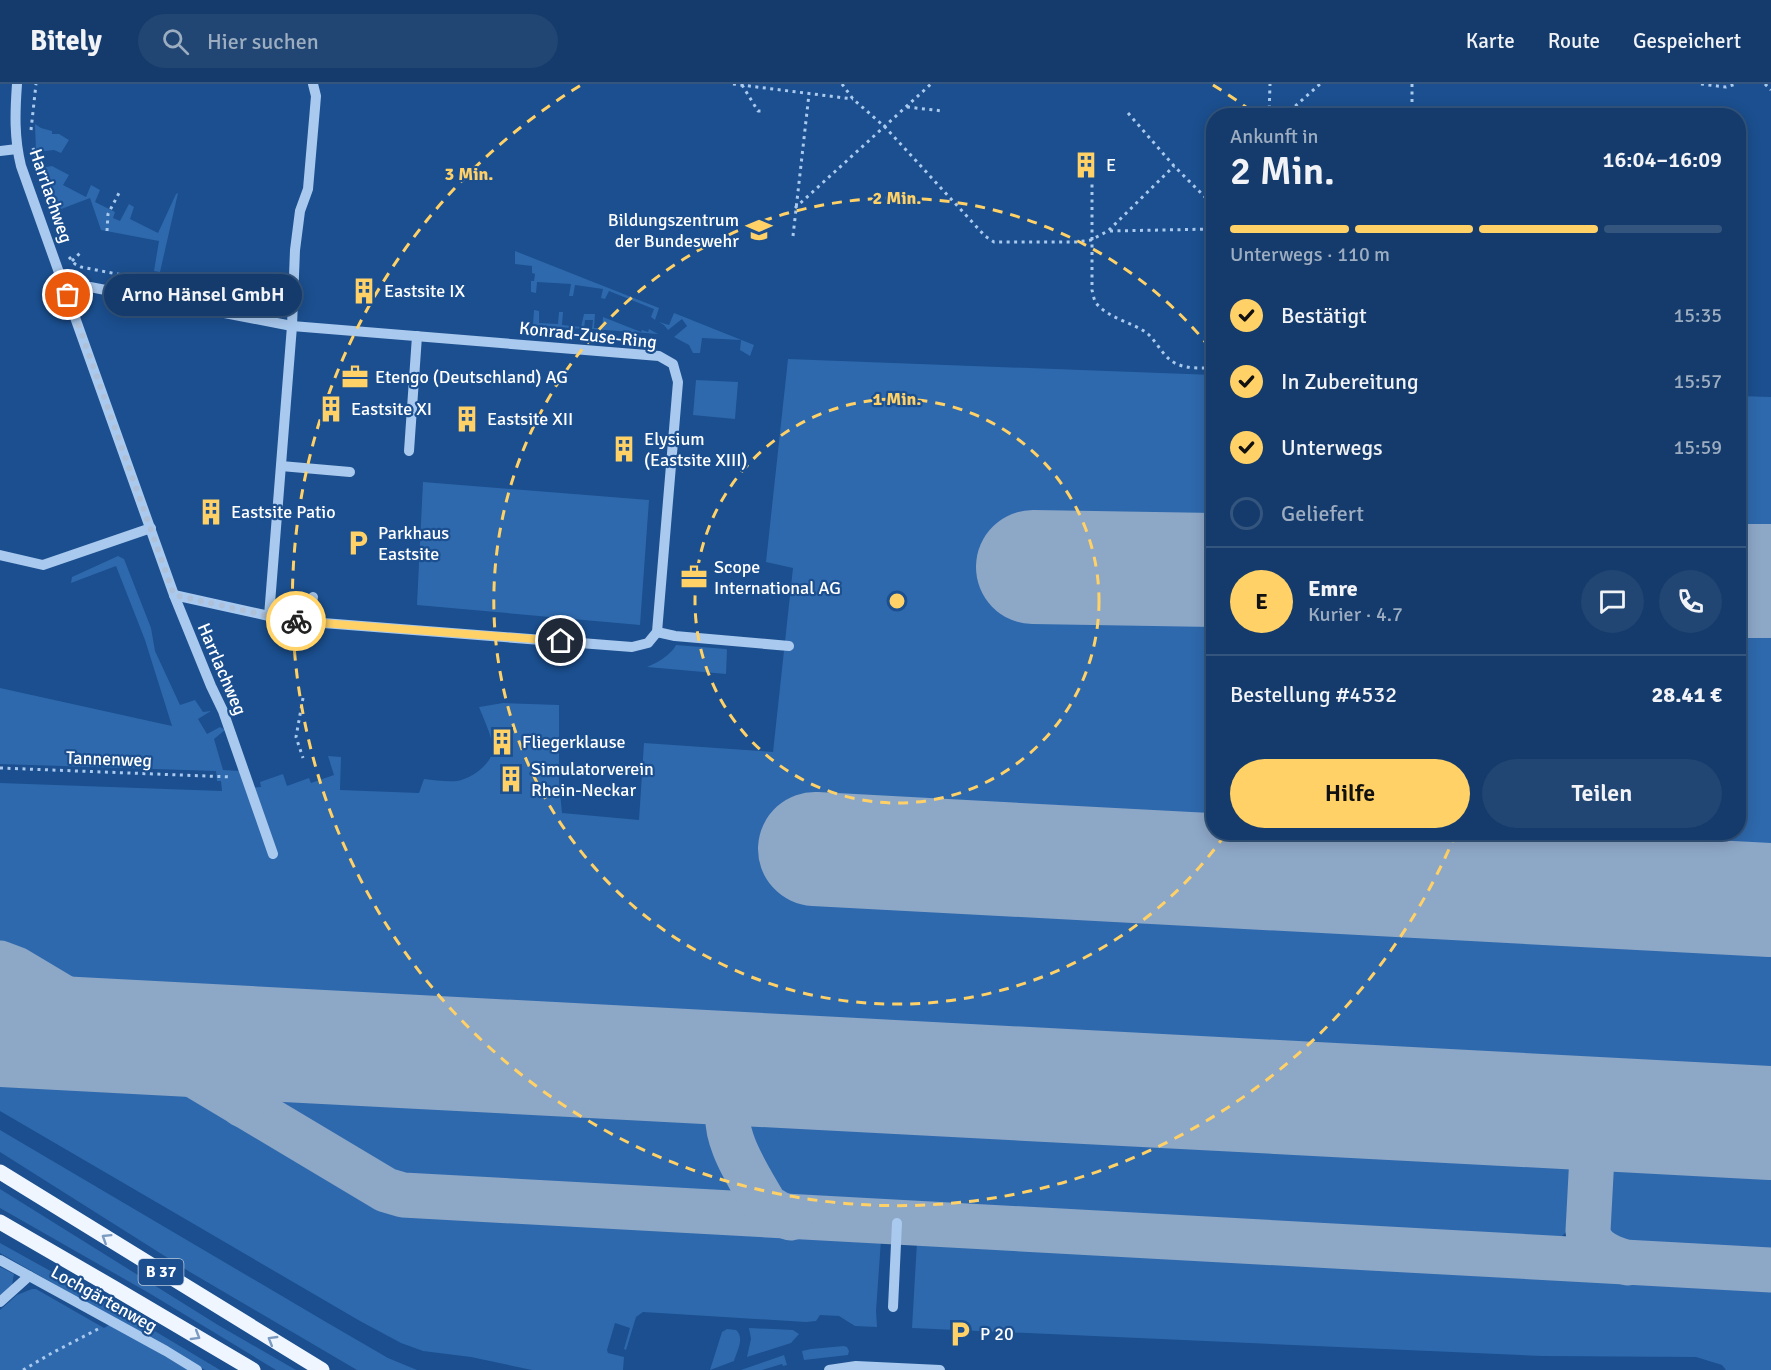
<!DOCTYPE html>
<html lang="de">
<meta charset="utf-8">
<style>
:root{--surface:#143b6b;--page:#214673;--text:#f1f3f6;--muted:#9dadc1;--line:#33557e;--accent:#ffd166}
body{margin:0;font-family:Signika,sans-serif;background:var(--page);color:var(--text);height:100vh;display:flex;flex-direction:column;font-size:22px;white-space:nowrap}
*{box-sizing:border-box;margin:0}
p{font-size:20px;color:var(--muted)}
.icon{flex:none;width:33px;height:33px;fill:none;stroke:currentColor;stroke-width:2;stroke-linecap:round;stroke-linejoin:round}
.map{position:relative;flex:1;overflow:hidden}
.details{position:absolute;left:1206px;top:24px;width:540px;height:732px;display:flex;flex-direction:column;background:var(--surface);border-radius:24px;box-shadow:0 3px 15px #0003,0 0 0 2px var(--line)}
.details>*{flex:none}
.pin{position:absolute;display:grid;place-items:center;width:51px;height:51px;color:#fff;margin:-26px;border:3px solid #fff;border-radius:50%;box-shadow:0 2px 6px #0007}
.courier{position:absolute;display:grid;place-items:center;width:60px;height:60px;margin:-30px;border:4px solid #ffd166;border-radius:50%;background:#fff;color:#222;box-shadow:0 2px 8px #0007}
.bubble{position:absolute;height:42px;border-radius:21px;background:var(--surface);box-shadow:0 3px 15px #0003,0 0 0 2px var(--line);font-size:20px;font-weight:600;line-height:42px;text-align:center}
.summary em{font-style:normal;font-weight:600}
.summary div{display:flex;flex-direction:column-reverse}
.summary{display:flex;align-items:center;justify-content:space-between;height:102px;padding:0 24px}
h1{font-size:39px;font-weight:600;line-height:45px}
.bar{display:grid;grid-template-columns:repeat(4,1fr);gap:9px 6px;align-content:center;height:72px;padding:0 24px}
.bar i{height:8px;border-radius:4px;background:var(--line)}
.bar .selected{background:var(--accent)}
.bar p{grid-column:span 4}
.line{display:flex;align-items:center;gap:15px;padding:0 24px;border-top:2px solid var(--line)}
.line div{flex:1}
.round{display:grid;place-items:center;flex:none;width:63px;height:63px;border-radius:32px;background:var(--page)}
ol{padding:0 24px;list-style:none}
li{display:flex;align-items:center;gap:18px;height:66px}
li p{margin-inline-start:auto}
li .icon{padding:6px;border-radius:50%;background:var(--accent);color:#111;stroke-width:4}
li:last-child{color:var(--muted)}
li i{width:33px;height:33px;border:3px solid var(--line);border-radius:50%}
.cta{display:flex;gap:12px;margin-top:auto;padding:12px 24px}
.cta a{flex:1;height:69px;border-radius:36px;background:var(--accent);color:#111;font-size:24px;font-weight:600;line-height:69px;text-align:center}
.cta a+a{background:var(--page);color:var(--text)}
header{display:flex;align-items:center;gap:36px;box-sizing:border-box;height:84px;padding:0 30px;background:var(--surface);border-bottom:2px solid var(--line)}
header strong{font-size:28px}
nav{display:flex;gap:33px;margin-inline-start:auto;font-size:21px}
.search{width:420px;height:54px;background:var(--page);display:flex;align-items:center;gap:15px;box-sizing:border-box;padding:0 21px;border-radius:33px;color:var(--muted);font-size:22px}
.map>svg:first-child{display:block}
.green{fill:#2e69ad}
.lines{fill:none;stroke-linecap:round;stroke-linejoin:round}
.taxiway{stroke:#8da7c7;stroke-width:45}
.runway{stroke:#8da7c7;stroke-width:114}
.path{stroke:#a9c9ee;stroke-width:3;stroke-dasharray:3 4.5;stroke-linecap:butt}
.minor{stroke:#a9c9ee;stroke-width:10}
.major{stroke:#f0f6ff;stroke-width:15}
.oneway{stroke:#7b9ac1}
.done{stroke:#afc1d8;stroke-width:6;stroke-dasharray:0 10.8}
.route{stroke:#ffd166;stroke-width:8}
.ring{fill:none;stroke:#ffd166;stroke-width:3;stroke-dasharray:10 8}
.labels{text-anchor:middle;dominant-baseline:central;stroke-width:4.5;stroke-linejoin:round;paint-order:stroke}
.shield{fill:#1b4f8f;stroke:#bbcadd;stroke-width:1.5}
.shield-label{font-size:16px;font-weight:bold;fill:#fff}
.poi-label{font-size:18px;fill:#fff;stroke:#1b4f8f;text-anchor:start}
.street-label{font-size:18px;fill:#fff;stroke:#1b4f8f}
.centre{fill:#ffd166;stroke:#1b4f8f;stroke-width:3}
.ring-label{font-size:18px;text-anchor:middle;font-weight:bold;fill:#ffd166;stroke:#1b4f8f;stroke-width:4.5;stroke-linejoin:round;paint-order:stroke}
</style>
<header>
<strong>Bitely</strong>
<div class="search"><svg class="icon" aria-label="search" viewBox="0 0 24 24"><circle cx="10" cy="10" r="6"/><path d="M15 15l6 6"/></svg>Hier suchen</div>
<nav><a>Karte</a><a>Route</a><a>Gespeichert</a></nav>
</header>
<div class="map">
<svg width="1771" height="1286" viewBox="0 0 1771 1286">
<rect width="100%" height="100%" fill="#1b4f8f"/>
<g class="green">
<path d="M35,40L41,44L52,47V50H59L69,56L61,69L54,66L36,68Z"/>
<path d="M52,82L69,91L63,101L86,113L91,101L100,106L95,118L115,128L113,134L120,137L129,120L134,123L130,135L158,149L176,110L178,109L160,188L154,187L159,157L101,146L90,114L56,127L41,84Z"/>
<path d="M515,167L659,224L655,236L651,233L654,225L609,207L605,215L601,214L603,205L575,201L573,212H569L571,200L537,198L536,209L531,208V197H534L535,190L532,189V182L515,180Z"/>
<path d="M534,226L539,227V239L558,240L559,228H563L562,241L581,243L584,230H595L594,244H602L603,233L641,248L642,246L648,248L649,245L658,250L592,245L593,236H585L584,245L533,241Z"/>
<path d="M674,229L754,261L750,272L740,266L741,256L702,254L700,269H693L689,261L674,253L687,242L682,235L668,246L664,241L659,238L669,241Z"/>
<path d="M788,275L1213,291L1214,748H1738L1739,312L1771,313V1008L112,920L0,862V699L222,707L221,697H217L216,687L0,680V604L172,642L145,556L116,482L71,499L72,493L118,472L124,475L151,544L155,567L180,621L195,616L203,628L211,627L198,635L207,650L220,643L225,646L214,655L223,686L240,687L245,704L261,703L260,698L283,690L287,702L309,694L311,699L334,691L328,672L341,673L340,706L419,709L424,695C434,696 447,698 457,697C471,695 494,679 493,663C492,653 483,633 479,623L503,619L559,621V698L562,729L639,736L644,659L773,668L793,484L766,478Z"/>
<path d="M696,296L738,298L735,335L693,331Z"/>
<path d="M423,398L649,416L640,541L417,521Z"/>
<path d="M676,561L726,565L727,566L726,590L647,583C657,579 671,571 676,561Z"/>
<path d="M0,978L133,985L150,988L168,994L391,1123L399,1126L876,1150L881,1156L876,1227L877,1243L855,1242L839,1232L820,1231L816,1237L806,1238L643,1228L636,1233L626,1266L624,1265L630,1244L615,1239L607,1266L608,1269L624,1273L623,1286H532L471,1273L423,1267L401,1259L360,1237L0,1027Z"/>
<path d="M289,994L694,1014L738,1100V1109L733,1115L725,1116L405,1100L397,1098L278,1027L271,1021L267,1009C272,998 277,995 289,994Z"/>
<path d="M781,1019L1542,1058C1553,1063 1566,1068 1574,1078C1579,1086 1578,1097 1577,1106C1575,1133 1572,1158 1539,1160L792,1120L779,1115L774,1111C762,1090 740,1060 754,1037C761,1026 769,1022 781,1019Z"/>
<path d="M0,1046L326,1238L388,1274L417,1286H357L190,1188L0,1068Z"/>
<path d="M1645,1064L1771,1070V1172L1636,1165C1627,1163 1618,1161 1611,1154C1594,1137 1599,1086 1618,1071C1626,1066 1635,1065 1645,1064Z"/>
<path d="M0,1105L218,1241L296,1286H276L149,1209L0,1124Z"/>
<path d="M926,1153L1771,1198V1286H1726L1722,1281L1696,1273L1542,1272L912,1244L917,1158Z"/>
<path d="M0,1159L101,1215L220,1286H205L0,1169Z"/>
<path d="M0,1183L14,1190L12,1201L0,1212Z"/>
<path d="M32,1205H36L104,1244L111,1240L188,1286H0V1226L17,1211Z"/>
<path d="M749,1244L793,1246L799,1250L791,1259L747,1273L751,1255Z"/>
<path d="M727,1245L736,1246C745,1254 737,1267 734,1277L710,1286L722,1248Z"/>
<path d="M844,1262L847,1263L849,1267L848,1271L804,1276L802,1267L811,1265Z"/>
<path d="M784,1271L787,1281L783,1282L782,1280L762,1286H741Z"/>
</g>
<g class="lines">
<g class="taxiway">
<path d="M0,879L16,885L386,1106L403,1111L1771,1186"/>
<path d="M243,1021C227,1000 227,972 256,963C264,961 272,961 280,960"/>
<path d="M1627,1032L1612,1034L1603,1039L1593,1053L1588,1147C1590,1167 1611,1174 1628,1179"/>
<path d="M791,1134C780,1131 773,1128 765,1121C751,1096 717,1047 731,1018C733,1014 737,1010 739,1007C745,999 753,993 762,991C776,988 793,989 808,988"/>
</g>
<g class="runway">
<path d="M1033,483L1214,486"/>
<path d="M1738,497H1771"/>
<path d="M815,765L1771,816"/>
<path d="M0,946L1771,1039"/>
</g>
<g class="path">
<path d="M733,0L853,15"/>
<path d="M842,0L853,15L885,43L985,152L994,158H1077L1091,156L1108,147L1174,82"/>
<path d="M1412,0V32"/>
<path d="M1701,0L1726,3L1736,0"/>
<path d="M1765,0L1771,6"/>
<path d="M742,1L758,27H765"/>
<path d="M907,23L943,27"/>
<path d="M1128,29L1174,82L1214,122"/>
<path d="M1269,32L1270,0"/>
<path d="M1284,32L1320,0"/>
<path d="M31,46L36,0"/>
<path d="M33,64L46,107"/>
<path d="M1092,93V206C1093,210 1094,216 1096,219C1109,235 1133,238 1148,250C1158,259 1164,275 1177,280C1188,285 1202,284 1214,284"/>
<path d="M795,124L931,0"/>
<path d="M107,147L108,130L119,109"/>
<path d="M1110,147L1214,145"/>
<path d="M793,152L809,10"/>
<path d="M69,173L75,180L81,183L276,221L279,219"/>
<path d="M72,177L82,167"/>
<path d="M303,614L296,653L303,674"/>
<path d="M0,684L232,693"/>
<path d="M23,1286L52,1269L98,1245"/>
</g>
<g class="minor">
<path d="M17,0C15,28 14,54 21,82L174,511L211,602L223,627L273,770"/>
<path d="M0,67L17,65"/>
<path d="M67,211L90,203L292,242L659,272L673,280L678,298L657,548L648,559L632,563L297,537L269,532L174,511"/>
<path d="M409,367L417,252"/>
<path d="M281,382L350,388"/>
<path d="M0,471L43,481L151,444"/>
<path d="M269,532L292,242L295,166L300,127L308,105L315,24L316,12L313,0"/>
<path d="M307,537L313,513"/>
<path d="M657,548L675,552L789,562"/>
<path d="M0,1176L166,1267L197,1286"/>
<path d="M0,1218L29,1192"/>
<path d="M893,1223L897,1139"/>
<path d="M829,1286L856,1282L940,1286"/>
</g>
<g class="major">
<path d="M0,1088L322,1286"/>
<path d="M0,1138L114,1204L253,1286"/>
</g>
</g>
<defs><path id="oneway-chevron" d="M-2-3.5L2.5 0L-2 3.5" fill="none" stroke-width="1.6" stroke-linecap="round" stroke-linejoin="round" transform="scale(1.5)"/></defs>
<g class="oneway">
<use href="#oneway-chevron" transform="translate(106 1154) rotate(-148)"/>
<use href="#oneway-chevron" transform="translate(196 1252) rotate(31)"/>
<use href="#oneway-chevron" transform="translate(272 1256) rotate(-149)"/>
</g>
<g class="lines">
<path class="done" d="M68,211L174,511L269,532L296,537"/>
<path class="route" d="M296,537L561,557"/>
</g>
<g class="ring">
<circle cx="897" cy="517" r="202"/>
<path d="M1225 751A403 403 0 1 1 1212 266"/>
<path d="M1456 749A605 605 0 1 1 581 1M1213 1A605 605 0 0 1 1257 31"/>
</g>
<defs>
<g id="building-bare" transform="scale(2.07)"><path d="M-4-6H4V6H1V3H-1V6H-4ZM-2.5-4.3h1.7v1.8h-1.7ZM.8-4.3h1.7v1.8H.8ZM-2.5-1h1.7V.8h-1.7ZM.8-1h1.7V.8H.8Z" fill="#ffd166" stroke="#1b4f8f" stroke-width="2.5" paint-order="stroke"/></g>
<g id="university-bare" transform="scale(2.07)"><path d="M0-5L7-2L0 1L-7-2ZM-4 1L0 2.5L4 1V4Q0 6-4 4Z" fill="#ffd166" stroke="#1b4f8f" stroke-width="2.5" paint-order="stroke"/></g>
<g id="office-bare" transform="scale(2.07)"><path d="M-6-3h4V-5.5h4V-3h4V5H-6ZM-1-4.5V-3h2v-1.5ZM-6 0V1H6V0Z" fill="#ffd166" stroke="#1b4f8f" stroke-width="2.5" paint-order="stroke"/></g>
<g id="parking-bare" transform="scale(2.07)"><path d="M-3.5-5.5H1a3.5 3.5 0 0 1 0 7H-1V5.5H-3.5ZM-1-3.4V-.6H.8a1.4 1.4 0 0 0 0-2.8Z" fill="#ffd166" stroke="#1b4f8f" stroke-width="2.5" paint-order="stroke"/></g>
</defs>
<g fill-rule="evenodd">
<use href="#building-bare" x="1086" y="81"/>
<use href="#university-bare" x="759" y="146"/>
<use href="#building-bare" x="364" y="207"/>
<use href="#office-bare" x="355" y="293"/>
<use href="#building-bare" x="331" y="325"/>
<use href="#building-bare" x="467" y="335"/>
<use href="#building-bare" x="624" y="365"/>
<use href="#building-bare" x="211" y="428"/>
<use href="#parking-bare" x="358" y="459"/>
<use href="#office-bare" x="694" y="493"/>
<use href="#building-bare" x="502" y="658"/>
<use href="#building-bare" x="511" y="695"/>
<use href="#parking-bare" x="960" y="1250"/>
</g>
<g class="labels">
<rect class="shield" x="138.5" y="1175" width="45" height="26" rx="4.5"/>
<g class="shield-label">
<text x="161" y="1188">B 37</text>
</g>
<g class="poi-label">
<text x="1106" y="81">E</text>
<text x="739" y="136" text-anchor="end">Bildungszentrum<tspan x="739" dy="21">der Bundeswehr</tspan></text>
<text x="384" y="207">Eastsite IX</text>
<text x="375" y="293">Etengo (Deutschland) AG</text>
<text x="351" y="325">Eastsite XI</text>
<text x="487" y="335">Eastsite XII</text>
<text x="644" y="355">Elysium<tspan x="644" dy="21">(Eastsite XIII)</tspan></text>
<text x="231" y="428">Eastsite Patio</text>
<text x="378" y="449">Parkhaus<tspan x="378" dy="21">Eastsite</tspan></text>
<text x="714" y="483">Scope<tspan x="714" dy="21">International AG</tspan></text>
<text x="522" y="658">Fliegerklause</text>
<text x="531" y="685">Simulatorverein<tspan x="531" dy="21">Rhein-Neckar</tspan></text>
<text x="980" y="1250">P 20</text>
</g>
<g class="street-label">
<text transform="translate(51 112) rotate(71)">Harrlachweg</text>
<text transform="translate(588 251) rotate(6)">Konrad-Zuse-Ring</text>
<text transform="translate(222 585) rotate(67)">Harrlachweg</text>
<text transform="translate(109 675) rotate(2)">Tannenweg</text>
<text transform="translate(104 1215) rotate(29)">Lochgärtenweg</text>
</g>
</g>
<circle cx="897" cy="517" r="9" class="centre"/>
<g class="ring-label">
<text x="469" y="96">3 Min.</text>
<text x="897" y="120">2 Min.</text>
<text x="897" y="321">1 Min.</text>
</g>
</svg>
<div class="pin" style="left:68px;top:211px;background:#ea580c"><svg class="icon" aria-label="bag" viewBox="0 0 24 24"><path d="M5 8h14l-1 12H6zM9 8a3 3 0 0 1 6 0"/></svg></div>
<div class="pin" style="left:561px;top:557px;background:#1f2937"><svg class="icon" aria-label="home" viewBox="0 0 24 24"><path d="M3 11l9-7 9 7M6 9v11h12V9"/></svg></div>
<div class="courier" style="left:296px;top:537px"><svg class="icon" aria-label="bike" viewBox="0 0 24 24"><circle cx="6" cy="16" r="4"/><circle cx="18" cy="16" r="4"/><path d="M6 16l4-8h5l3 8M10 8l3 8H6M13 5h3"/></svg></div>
<div class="bubble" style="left:104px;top:190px;width:198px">Arno Hänsel GmbH</div>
<section class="details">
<div class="summary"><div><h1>2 Min.</h1><p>Ankunft in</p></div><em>16:04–16:09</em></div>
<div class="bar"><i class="selected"></i><i class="selected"></i><i class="selected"></i><i></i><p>Unterwegs · 110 m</p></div>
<ol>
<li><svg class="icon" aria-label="check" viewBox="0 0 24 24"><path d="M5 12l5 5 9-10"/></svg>Bestätigt<p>15:35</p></li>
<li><svg class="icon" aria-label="check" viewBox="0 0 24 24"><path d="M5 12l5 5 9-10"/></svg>In Zubereitung<p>15:57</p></li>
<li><svg class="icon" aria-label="check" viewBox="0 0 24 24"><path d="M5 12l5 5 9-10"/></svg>Unterwegs<p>15:59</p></li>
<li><i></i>Geliefert</li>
</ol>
<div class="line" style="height:108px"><b class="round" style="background:var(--accent);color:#111">E</b><div><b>Emre</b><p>Kurier · 4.7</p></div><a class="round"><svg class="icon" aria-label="chat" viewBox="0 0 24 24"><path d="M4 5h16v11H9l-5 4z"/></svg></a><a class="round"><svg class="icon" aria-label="phone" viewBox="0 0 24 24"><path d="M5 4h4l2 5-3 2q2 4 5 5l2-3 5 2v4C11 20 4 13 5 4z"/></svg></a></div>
<div class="line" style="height:78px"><div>Bestellung #4532</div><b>28.41 €</b></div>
<div class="cta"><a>Hilfe</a><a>Teilen</a></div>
</section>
</div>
